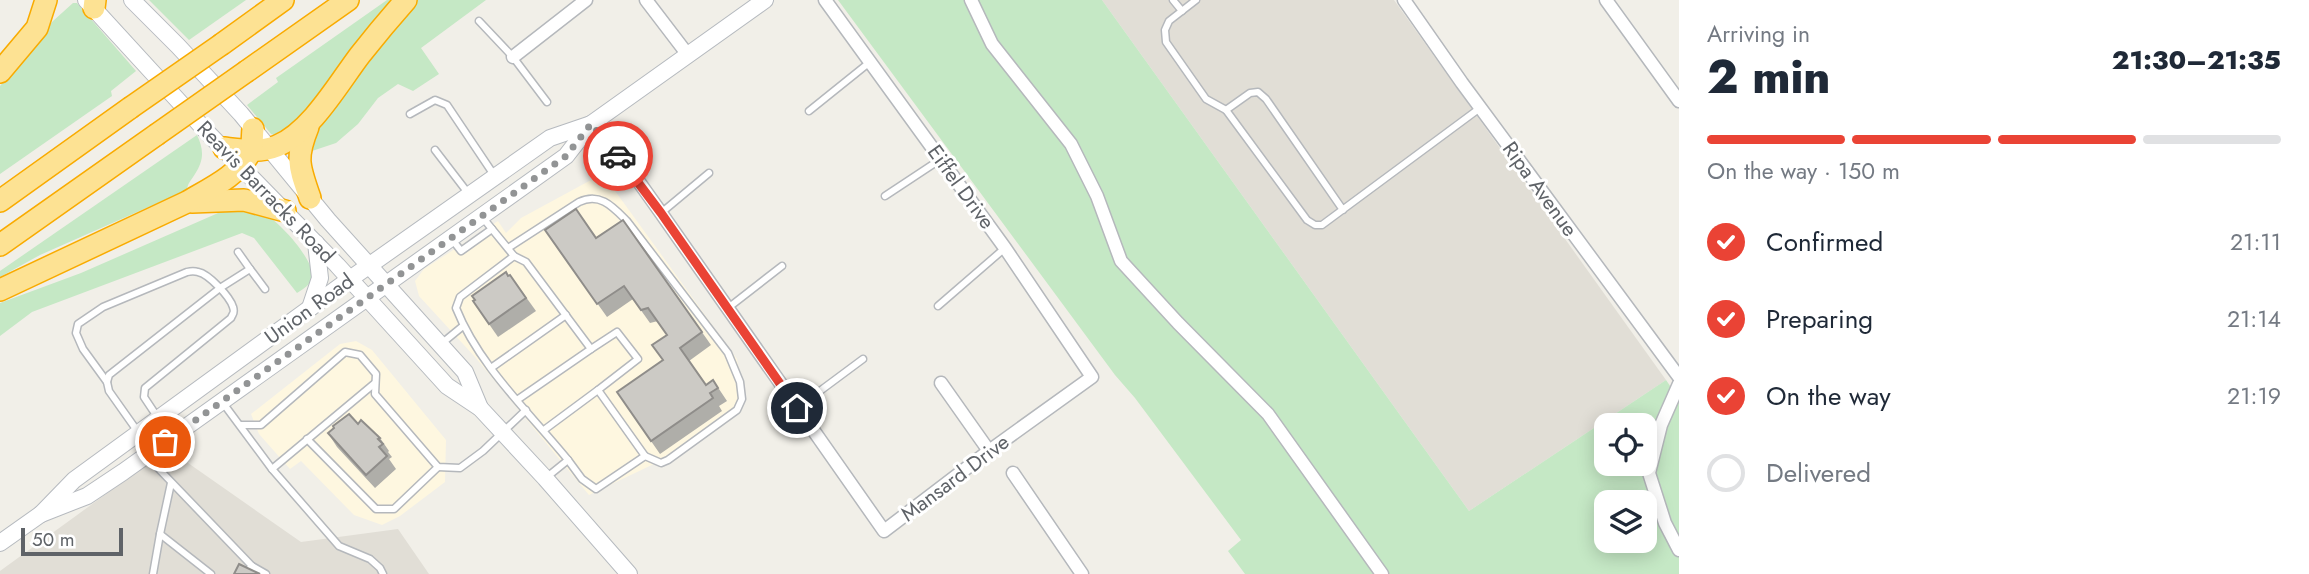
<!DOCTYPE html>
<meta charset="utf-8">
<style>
:root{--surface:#fff;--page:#f2f2f3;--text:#1f2937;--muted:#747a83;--line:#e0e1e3;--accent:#ea4335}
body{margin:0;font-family:Jost,sans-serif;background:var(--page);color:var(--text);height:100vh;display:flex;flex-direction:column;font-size:26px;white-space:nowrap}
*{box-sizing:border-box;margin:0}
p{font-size:23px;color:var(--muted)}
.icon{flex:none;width:38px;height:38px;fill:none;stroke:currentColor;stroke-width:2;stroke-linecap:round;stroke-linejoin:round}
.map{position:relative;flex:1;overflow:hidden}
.drawer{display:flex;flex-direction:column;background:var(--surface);width:630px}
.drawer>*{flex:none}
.tools{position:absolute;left:1594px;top:413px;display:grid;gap:14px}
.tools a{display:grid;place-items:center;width:63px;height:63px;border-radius:14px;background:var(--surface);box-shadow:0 4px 18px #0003;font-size:35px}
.scale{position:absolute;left:21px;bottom:18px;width:102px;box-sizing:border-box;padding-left:7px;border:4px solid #5f6368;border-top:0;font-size:19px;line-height:24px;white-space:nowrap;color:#5f6368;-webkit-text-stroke:5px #fff;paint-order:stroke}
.pin{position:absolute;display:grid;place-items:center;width:60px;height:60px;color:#fff;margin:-30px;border:4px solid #fff;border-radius:50%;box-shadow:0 2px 7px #0007}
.courier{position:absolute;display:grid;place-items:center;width:70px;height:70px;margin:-35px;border:5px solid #ea4335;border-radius:50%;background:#fff;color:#222;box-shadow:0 2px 9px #0007}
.overview em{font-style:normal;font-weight:800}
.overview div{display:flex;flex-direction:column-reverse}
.overview{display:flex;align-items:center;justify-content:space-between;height:119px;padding:0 28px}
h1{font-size:46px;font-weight:800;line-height:52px}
.bar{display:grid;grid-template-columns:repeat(4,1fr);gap:10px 7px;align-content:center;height:84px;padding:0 28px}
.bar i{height:9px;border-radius:5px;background:var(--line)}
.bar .selected{background:var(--accent)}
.bar p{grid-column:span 4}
ol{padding:0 28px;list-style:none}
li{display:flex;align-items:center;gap:21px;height:77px}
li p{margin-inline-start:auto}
li .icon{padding:7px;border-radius:50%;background:var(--accent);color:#fff;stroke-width:4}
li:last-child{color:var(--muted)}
li i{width:38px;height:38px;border:4px solid var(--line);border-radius:50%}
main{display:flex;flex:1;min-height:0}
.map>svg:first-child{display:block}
.commercial{fill:#fef7e0}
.education{fill:#e1ded6}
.green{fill:#c5e8c5;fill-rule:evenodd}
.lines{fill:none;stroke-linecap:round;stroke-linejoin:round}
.service-casing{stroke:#b5b8bc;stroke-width:9}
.minor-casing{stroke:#b5b8bc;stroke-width:15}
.secondary-casing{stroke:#b6babf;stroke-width:18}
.motorway-casing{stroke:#f9ab00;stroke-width:24}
.service{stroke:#fff;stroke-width:6}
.minor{stroke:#fff;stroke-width:12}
.secondary{stroke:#fff;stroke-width:16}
.motorway{stroke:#fde293;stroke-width:21}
.motorway-bridge-casing{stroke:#f9ab00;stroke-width:24;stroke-linecap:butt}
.motorway-bridge{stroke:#fde293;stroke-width:21}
.wall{fill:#afaea9}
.building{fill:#cccac5;stroke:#8f8d8a;stroke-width:2}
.done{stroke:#929495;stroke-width:7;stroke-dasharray:0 12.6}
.route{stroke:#ea4335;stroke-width:9}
.labels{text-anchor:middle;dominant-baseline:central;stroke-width:6;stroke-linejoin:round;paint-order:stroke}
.street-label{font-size:21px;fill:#5f6368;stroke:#fff}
</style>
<main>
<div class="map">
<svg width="1679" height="574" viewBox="0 0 1679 574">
<rect width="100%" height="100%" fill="#f1efe8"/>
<g class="commercial">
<path d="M591,180L610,184L737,359L742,386L737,405L658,462L589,495L475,357L419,296L415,281L424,269L498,221L506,233L521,218Z"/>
<path d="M356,341L372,350L446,440L445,482L400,516L382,525L354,515L301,461L290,469L259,434L251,414L340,344Z"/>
</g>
<g class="education">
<path d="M1102,0H1394L1666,380L1469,511Z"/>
<path d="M168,449L301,542L398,529L429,574H0V571Z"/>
</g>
<g class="green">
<path d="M149,0H246L189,40Z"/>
<path d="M387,0H392L338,67L293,128L277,136L271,134L247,105L278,82L276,78Z"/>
<path d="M418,0H486L421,48L439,74L413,91L398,84L378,98L358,124L336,143L309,152L319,129L399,22Z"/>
<path d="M838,0H1102L1469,511L1666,380L1679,399V574H1245L1228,551L1241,540L1135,398L1115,375ZM1606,425H1645V464H1606ZM1606,502H1645V541H1606Z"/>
<path d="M73,3H77L136,71L111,91L112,96L0,174V86L53,21Z"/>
<path d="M197,135C204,150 204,160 195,174C191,181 188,182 187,190L40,255L0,277V271Z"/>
<path d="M247,209C252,210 258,211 263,213C278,220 315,260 312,277C311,285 303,289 297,293L254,238L242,233L32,312L0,336V303L81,273L225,210Z"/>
</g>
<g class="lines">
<g class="service-casing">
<g id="service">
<path d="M1173,0L1182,11"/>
<path d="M1196,0L1169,21L1165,30L1166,42L1206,99L1226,110"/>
<path d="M479,21L513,57L547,102"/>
<path d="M809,111L870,62"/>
<path d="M410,114L435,100L447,105L494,175"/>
<path d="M435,150L468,193"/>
<path d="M885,196L941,159"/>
<path d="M1343,210L1266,99L1258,92L1250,93L1226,110L1307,220L1315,225H1322L1480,108"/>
<path d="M661,213L709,173"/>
<path d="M483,218L514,256L526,262L591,349L517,400"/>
<path d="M451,238L461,251L492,229"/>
<path d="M508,248L579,202C600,192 613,207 627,221L728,353L740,382L742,399L737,410L668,460L661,463L645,456"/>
<path d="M514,256L460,297L456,308C479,366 529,412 568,460L547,477"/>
<path d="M250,269L265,289"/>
<path d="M938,306L1005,248"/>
<path d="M728,308L782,266"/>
<path d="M441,344L463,326"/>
<path d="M491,368L566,315"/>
<path d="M107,382L109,375L220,288L250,269L238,252"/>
<path d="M223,403L272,469L339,546L370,559L380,568L383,574"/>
<path d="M797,408L863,359"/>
<path d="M241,425H261L345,352L360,355L376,374L375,394L438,467L460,468L483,451L526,410"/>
<path d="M544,430L598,390"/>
<path d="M307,439L376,509H394L438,467"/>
<path d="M164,440L158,418L144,397L145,388L231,318C233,313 235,313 233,307C230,297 209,274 198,272C195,271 191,271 187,272L103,307L78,324L76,333L83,349L107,382L109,391L138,432L156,466L252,566L244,574"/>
<path d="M568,460L582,479L596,489L645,456L598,390L638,359L617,332L591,349"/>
<path d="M272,469L375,383"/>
<path d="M160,534L171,483"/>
<path d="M252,566L266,574"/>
<path d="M153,574L160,534L211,574"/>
</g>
</g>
<g class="minor-casing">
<g id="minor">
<path d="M646,0L688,55"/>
<path d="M971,0L992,44L1071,144L1097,196L1121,261L1178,323L1268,414L1382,574"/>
<path d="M1404,0L1462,83L1679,377"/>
<path d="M1606,0L1679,101"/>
<path d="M513,57L586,0"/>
<path d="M591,124L634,175L661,213L884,531L989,451L1092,377L1005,248L825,0"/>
<path d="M941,383L989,451"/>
<path d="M1679,384L1661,425L1649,473L1665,523L1679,550"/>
<path d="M1013,473L1082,574"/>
</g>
</g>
<g class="secondary-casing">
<g id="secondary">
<path d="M86,0L206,131L337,265L447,386L480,408L545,478L629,574"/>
<path d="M132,0L178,46L241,114L328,220L465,372L480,408"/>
<path d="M310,308L320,278L316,243"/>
<path d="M41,514L87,496L123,472L566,156L591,124L765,0"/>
<path d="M0,543L41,514L74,480L350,279L550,138L591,124"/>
</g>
</g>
<g class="motorway-casing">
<g id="motorway">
<path d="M94,8L95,0"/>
<path d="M222,44L283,0"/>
<path d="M247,71L348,0"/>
<path d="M0,72L37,28L46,0"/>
<path d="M308,127C295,159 299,166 310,198"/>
<path d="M224,148C242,150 260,153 277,146C311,132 338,84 360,55C375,36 390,18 406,0"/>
<path d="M0,201L130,108"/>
<path d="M192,202L244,200L285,211"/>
<path d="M0,245L156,135"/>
<path d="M0,290L187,202C207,190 240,175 250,152C253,146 252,136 253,129"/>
</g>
</g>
<use href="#service" class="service"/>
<use href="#minor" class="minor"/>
<use href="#secondary" class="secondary"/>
<use href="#motorway" class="motorway"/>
<g class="motorway-bridge-casing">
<g id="motorway-bridge">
<path d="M130,108L222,44"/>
<path d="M156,135L247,71"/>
</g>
</g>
<use href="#motorway-bridge" class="motorway-bridge"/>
</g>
<g class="wall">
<path d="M623,220L711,345L689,361L706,385L713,380L727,401L719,406L722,411L660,454L617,392L663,360L667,335L658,321L650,323L633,299L607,317L545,230L596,238Z"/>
<path d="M510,275L536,311L498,337L473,301Z"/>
<path d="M358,424L380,438L389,451L388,452L392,457L389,459L396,469L375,488L337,447L328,433Z"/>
</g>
<g class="building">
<path d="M576,209L596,238L623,220L702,332L680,348L706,385L713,380L718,388L710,393L713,398L651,441L617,392L663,360L652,345L667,335L648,308L641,310L624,286L597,304L545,230Z"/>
<path d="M506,272L508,276L510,275L526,298L489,324L473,301L475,300L472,296Z"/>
<path d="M349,414L358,424L361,420L380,438L378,439L383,444L379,447L387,456L366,475L328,433L334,428L333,426Z"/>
<path d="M239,564L260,574H234Z"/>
</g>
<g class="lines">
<path class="done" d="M165,442L566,156L591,124L618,156"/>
<path class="route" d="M618,156L661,213L797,408"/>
</g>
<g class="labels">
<g class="street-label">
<text transform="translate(961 187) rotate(54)">Eiffel Drive</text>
<text transform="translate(1540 189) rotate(54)">Ripa Avenue</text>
<text transform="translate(266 192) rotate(46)">Reavis Barracks Road</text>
<text transform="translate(309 309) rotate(-36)">Union Road</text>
<text transform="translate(955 478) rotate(-37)">Mansard Drive</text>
</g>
</g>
</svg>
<div class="tools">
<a><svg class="icon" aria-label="locate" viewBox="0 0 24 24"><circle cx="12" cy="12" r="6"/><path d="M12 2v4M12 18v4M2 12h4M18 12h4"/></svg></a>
<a><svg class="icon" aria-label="layers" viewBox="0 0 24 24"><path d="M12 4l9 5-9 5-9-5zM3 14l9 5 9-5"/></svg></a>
</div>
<div class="scale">50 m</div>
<div class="pin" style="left:165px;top:442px;background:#ea580c"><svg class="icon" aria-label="bag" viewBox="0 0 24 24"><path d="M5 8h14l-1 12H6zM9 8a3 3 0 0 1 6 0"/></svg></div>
<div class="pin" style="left:797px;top:408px;background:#1f2937"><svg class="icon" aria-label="home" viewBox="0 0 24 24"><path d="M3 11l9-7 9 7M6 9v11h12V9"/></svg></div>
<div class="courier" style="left:618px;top:156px"><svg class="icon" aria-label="car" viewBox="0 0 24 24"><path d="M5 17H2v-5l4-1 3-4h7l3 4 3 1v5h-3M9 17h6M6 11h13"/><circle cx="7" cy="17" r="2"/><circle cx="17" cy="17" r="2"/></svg></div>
</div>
<section class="drawer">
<div class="overview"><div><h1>2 min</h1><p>Arriving in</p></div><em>21:30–21:35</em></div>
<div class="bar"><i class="selected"></i><i class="selected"></i><i class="selected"></i><i></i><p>On the way · 150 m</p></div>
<ol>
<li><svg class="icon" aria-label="check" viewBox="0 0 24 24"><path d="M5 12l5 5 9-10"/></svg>Confirmed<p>21:11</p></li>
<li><svg class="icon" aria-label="check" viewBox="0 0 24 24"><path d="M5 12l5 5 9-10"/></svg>Preparing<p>21:14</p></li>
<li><svg class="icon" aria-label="check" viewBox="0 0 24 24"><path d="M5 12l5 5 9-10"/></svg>On the way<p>21:19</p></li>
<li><i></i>Delivered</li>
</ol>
</section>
</main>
